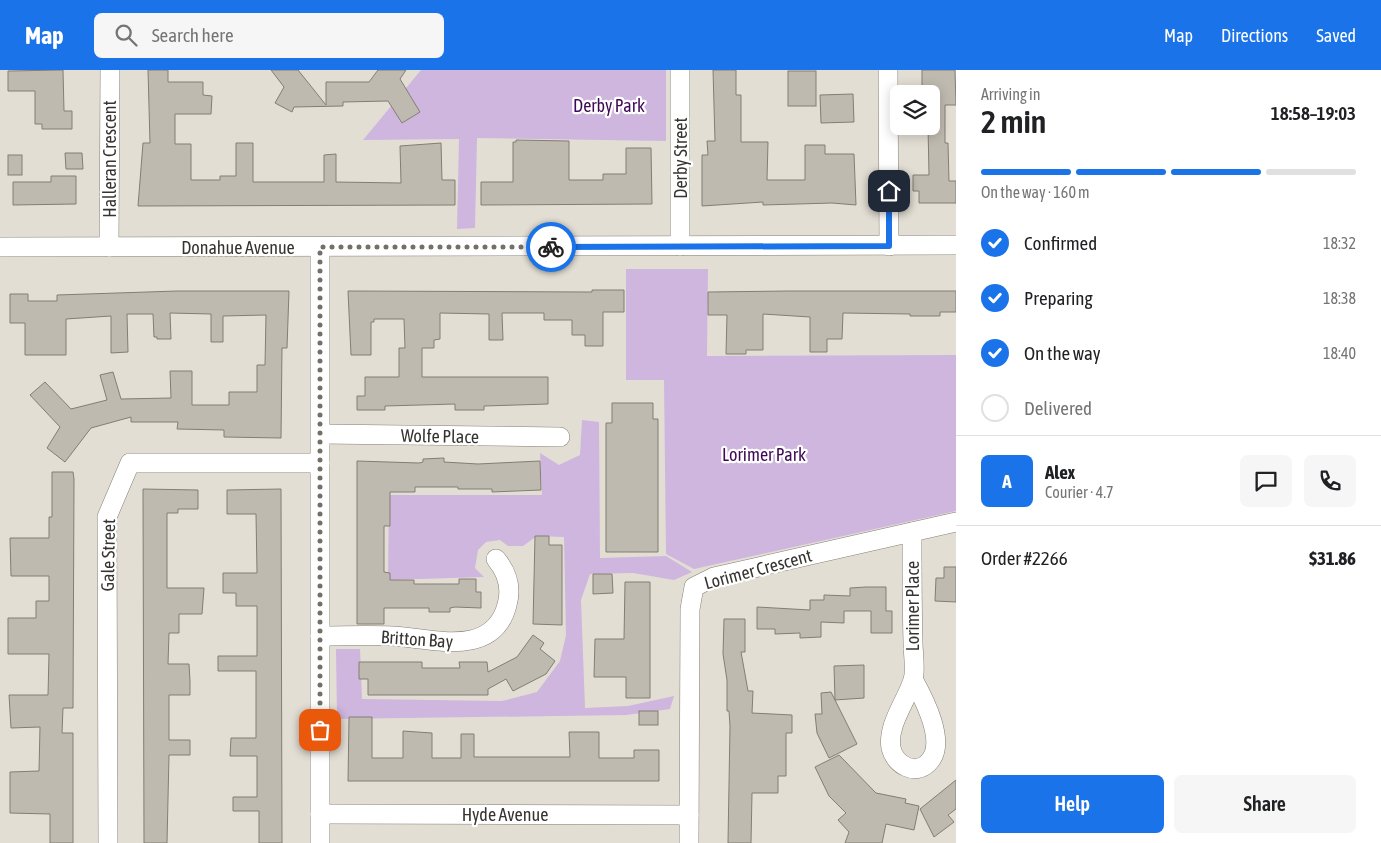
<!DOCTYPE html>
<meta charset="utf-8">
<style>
:root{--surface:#fff;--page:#f6f6f6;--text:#202124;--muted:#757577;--line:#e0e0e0;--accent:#1a73e8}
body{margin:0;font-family:"Asap Condensed",sans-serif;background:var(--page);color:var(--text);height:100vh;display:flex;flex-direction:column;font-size:19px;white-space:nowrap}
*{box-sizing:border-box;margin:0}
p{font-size:16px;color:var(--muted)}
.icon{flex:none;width:28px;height:28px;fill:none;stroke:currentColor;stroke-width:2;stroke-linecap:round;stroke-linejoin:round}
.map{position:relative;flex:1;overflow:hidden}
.drawer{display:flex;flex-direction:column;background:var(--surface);width:425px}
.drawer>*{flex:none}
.controls{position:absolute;left:890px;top:15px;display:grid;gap:10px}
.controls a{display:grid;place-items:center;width:50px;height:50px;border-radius:8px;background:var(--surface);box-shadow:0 2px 12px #0003;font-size:25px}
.pin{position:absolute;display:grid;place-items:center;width:42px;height:42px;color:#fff;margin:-21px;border-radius:10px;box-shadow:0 2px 8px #0006}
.courier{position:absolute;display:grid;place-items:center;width:50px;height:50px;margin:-25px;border:4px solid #1a73e8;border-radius:50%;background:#fff;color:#222;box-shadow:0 1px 6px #0007}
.head em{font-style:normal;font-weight:600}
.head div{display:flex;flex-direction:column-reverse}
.head{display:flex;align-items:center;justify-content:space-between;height:85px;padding:0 25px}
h1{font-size:32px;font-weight:600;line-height:38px}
.bar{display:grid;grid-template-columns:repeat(4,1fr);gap:8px 5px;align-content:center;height:60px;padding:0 25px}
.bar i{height:6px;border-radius:4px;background:var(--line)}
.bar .on{background:var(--accent)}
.bar p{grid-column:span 4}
.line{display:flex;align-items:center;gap:12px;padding:0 25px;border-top:1px solid var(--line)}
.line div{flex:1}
.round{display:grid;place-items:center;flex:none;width:52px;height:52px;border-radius:8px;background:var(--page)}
ol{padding:0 25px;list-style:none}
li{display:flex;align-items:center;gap:15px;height:55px}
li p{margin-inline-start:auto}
li .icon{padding:5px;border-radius:50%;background:var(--accent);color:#fff;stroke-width:4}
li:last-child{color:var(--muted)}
li i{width:28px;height:28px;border:2px solid var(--line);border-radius:50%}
.primary-button{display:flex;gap:10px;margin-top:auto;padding:10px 25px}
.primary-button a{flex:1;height:58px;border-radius:8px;background:var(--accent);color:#fff;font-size:20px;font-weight:600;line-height:58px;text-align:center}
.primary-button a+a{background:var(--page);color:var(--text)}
header{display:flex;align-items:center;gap:30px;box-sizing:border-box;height:70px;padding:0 25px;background:var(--accent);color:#fff}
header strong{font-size:24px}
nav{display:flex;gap:28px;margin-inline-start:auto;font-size:18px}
.search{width:350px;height:45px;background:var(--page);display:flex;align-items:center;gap:12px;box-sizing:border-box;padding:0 18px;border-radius:8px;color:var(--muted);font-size:19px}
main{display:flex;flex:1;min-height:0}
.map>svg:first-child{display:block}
.green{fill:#ceb6df}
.building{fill:#bfbab0;stroke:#827e75}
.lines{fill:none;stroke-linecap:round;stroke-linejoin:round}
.minor-casing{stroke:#837e75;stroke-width:20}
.minor{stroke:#fff;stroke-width:19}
.done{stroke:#737069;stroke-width:5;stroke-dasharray:0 9}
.route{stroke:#1a73e8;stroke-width:6}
.labels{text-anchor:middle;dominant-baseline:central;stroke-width:4.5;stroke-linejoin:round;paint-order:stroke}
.park-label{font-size:18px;fill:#3e0956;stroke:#fff}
.street-label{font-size:18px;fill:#363430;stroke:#fff}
</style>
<header>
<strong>Map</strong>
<div class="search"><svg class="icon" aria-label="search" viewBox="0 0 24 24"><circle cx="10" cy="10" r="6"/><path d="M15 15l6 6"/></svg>Search here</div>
<nav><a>Map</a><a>Directions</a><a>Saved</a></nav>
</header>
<main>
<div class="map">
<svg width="956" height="773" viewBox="0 0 956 773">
<rect width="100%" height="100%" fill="#e3ded4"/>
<g class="green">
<path d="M421,0H666V71L477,68L475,158L457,159L459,69L363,70Z"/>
<path d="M626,199H708L707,286L956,285V441L694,499L666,484L664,310H626Z"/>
<path d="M582,350L599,352L600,488L666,486L692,502L674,510L633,503L590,504L581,530L585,638L628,636L674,626L670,639L626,645L337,649L336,579H360L362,629L502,631L537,622L560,591L566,565L564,467L537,466L523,476H508L500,470L486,472L478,480L475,498L484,507L388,510L389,425H542L540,383L559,395L580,385Z"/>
</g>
<g class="building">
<path d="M63,0L64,41H72V59H42V54H35V21H8V1Z"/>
<path d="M148,0H168V12H203V25L212,26L211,44H175V74H191V110H220V106H236V73H253V112H324V85L336,84V112L401,113L400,76L441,73L442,110H455V135L138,136L143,73H150Z"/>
<path d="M271,0H298L326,35V12H369L378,0H406L400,9L420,42L402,53L388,31L343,32V36L294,37L292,42L275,33L284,17Z"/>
<path d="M713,0H736V25H741V72H768L767,110H805V75H825V84H854L856,135L832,133L763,135V132L702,136V85H708L707,71H715Z"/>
<path d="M922,0H955L956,35H945V73H948L949,111H956V133H919V121H913V105H929L928,56H931V19H922Z"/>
<rect x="788" y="1" width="28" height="35"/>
<path d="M853,24L854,52L821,53L820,25Z"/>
<path d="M516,70L569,71V110H603V104H626V78H651L652,134L481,135V112H513V72H516Z"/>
<path d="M65,83H82L83,99H66Z"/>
<rect x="8" y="85" width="14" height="20"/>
<path d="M51,106H76V134L13,135V112H51Z"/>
<path d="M592,220H624V242H603V276H585V265H572V250H544V243H502L503,270H489V244L440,243V269L434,270V278H422V307H548V334L484,336V340H455V334L385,336V340H357V326H365V307H399V278H405L404,249H374V252H371V285H351L348,221L592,222Z"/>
<path d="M177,221H289L287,278H282L281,368L224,367V360L177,359L178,352H131V347L91,358L65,392L47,378L60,357L30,325L45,312L71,339L107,330L100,305L113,302L121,329L171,328L170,301H192V335H229V322H257V295H265L266,245L223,246V272H211V244L170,243L171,269H157V267H154L153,244H127L128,282L111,283V246L66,249V285H25V253H10V224H28V231H57V225Z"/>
<path d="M790,221H956V242H940V246H910V244L843,243L842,269H827V282H810V247L763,244V280H746V284H726L727,245H708V222Z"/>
<path d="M612,333H653V349H658V482H606V353H612Z"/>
<path d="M444,388V392L478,394L540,391L541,420L492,422V419H458V417H415V422H390V456H384V502L390,503V510H414V514H459V509H476V522H481V538L455,537L450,538V542H429V538H384V554H357V391L419,393L423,392V389Z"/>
<path d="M52,402H73L74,409L73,638H63L62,663H73V773H50V744L10,743V702L39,701L40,657L11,658L9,625H48L49,584H8V548H36V531H49V506H11L10,468H49V447H52Z"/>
<path d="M143,419L198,420V439H178V443H167V518H204L202,544H179V563H169L168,594H189L190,611V625H169V670H190V685H169L167,773H144Z"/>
<path d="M281,419L282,773H259V741H233V727H257V686H230L231,668H256V601H218V586H257V536H236V523H223V503H257L256,444H227V420Z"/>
<path d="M535,466H549V475H562V555L533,554Z"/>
<path d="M944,497H956V532L935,531L936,508H944Z"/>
<path d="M593,504H612L613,523L593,524Z"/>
<path d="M625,512H650V628H626V607H594L595,569H624Z"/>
<path d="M866,517H886V541H892V563H871V541H844V553L821,552V567L800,568V563L775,564V559H757V537L810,540V530H824V525L850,526V518Z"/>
<path d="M724,549H745V582H741L748,621H753L752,643L792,645V663H786V706H778V723H752L751,773H728L730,656L729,641H727V610L723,584Z"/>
<path d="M533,565L544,573L540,579L555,591L546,604L513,621L506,609L488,619V625H368V609H359V592H422V598H460L459,592H487L488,602L517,587Z"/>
<path d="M864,595V628L835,630L857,674L829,688L817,663L815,644H822L821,623L831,622L835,630L834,596Z"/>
<rect x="639" y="641" width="19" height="14"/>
<path d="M349,647H372V688H403V661L432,663V688H461V664H474V687H570L569,662H599V688H634V680H659V711H348Z"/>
<path d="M839,685L876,723L906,729L905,733L919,736L914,760L886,754L882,773H845L849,762L838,750L846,743L829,726L815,697Z"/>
<path d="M956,710V739L948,745L954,752L934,767L920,739Z"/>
</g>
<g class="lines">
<g class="minor-casing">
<g id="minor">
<path d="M680,0V176"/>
<path d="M888,0L889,176"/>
<path d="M0,177L956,175"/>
<path d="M109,177L110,0"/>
<path d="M321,364L560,367"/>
<path d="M912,462C912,499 912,536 913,572C913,584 916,600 913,610C906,632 887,655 891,678C895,695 915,706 928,693C948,674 924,629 913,609"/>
<path d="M320,566C344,566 368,565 392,566C431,568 493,589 507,535C512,517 507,502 496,489"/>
<path d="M320,744L689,745"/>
<path d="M108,773L107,447L130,393H320"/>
<path d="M320,773V177"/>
<path d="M689,773L690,539L694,517L714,507L956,452"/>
</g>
</g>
<use href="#minor" class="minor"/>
</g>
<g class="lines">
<path class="done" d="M320,660V177H551"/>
<path class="route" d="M551,177L889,176V121"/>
</g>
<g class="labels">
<g class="park-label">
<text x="609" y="35">Derby Park</text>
<text x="764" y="384">Lorimer Park</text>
</g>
<g class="street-label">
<text transform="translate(680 88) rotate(-90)">Derby Street</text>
<text transform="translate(109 89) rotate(-90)">Halleran Crescent</text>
<text x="238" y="177">Donahue Avenue</text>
<text transform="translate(440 366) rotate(1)">Wolfe Place</text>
<text transform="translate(108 485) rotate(-89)">Gale Street</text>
<text transform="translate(758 499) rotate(-15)">Lorimer Crescent</text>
<text transform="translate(912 536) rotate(-90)">Lorimer Place</text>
<text transform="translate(417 569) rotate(4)">Britton Bay</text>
<text x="505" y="744">Hyde Avenue</text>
</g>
</g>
</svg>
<div class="controls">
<a><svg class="icon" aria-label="layers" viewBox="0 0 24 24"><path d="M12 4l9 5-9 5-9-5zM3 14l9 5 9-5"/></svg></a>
</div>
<div class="pin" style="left:320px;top:660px;background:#ea580c"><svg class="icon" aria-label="bag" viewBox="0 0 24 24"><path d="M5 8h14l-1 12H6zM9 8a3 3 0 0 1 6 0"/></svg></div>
<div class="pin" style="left:889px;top:121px;background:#1f2937"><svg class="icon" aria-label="home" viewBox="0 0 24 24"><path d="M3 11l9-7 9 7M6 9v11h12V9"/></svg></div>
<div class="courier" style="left:551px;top:177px"><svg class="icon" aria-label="bike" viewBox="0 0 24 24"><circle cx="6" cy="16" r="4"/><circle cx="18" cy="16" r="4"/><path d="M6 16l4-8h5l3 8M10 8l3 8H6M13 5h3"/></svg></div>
</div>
<section class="drawer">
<div class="head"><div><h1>2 min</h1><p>Arriving in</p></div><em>18:58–19:03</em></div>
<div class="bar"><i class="on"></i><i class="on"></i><i class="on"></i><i></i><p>On the way · 160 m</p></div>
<ol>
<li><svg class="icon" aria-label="check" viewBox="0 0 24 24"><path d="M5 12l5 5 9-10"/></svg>Confirmed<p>18:32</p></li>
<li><svg class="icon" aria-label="check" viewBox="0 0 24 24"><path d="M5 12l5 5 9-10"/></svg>Preparing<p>18:38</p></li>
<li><svg class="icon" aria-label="check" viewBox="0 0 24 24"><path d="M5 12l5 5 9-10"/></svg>On the way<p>18:40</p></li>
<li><i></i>Delivered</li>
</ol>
<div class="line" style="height:90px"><b class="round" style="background:var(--accent);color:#fff">A</b><div><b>Alex</b><p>Courier · 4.7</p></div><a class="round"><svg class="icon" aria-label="chat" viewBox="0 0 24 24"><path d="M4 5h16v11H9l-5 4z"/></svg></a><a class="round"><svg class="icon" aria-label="phone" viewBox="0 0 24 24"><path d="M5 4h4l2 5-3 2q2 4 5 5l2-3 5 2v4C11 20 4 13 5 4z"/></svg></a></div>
<div class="line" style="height:65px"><div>Order #2266</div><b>$31.86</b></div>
<div class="primary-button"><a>Help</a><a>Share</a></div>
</section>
</main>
